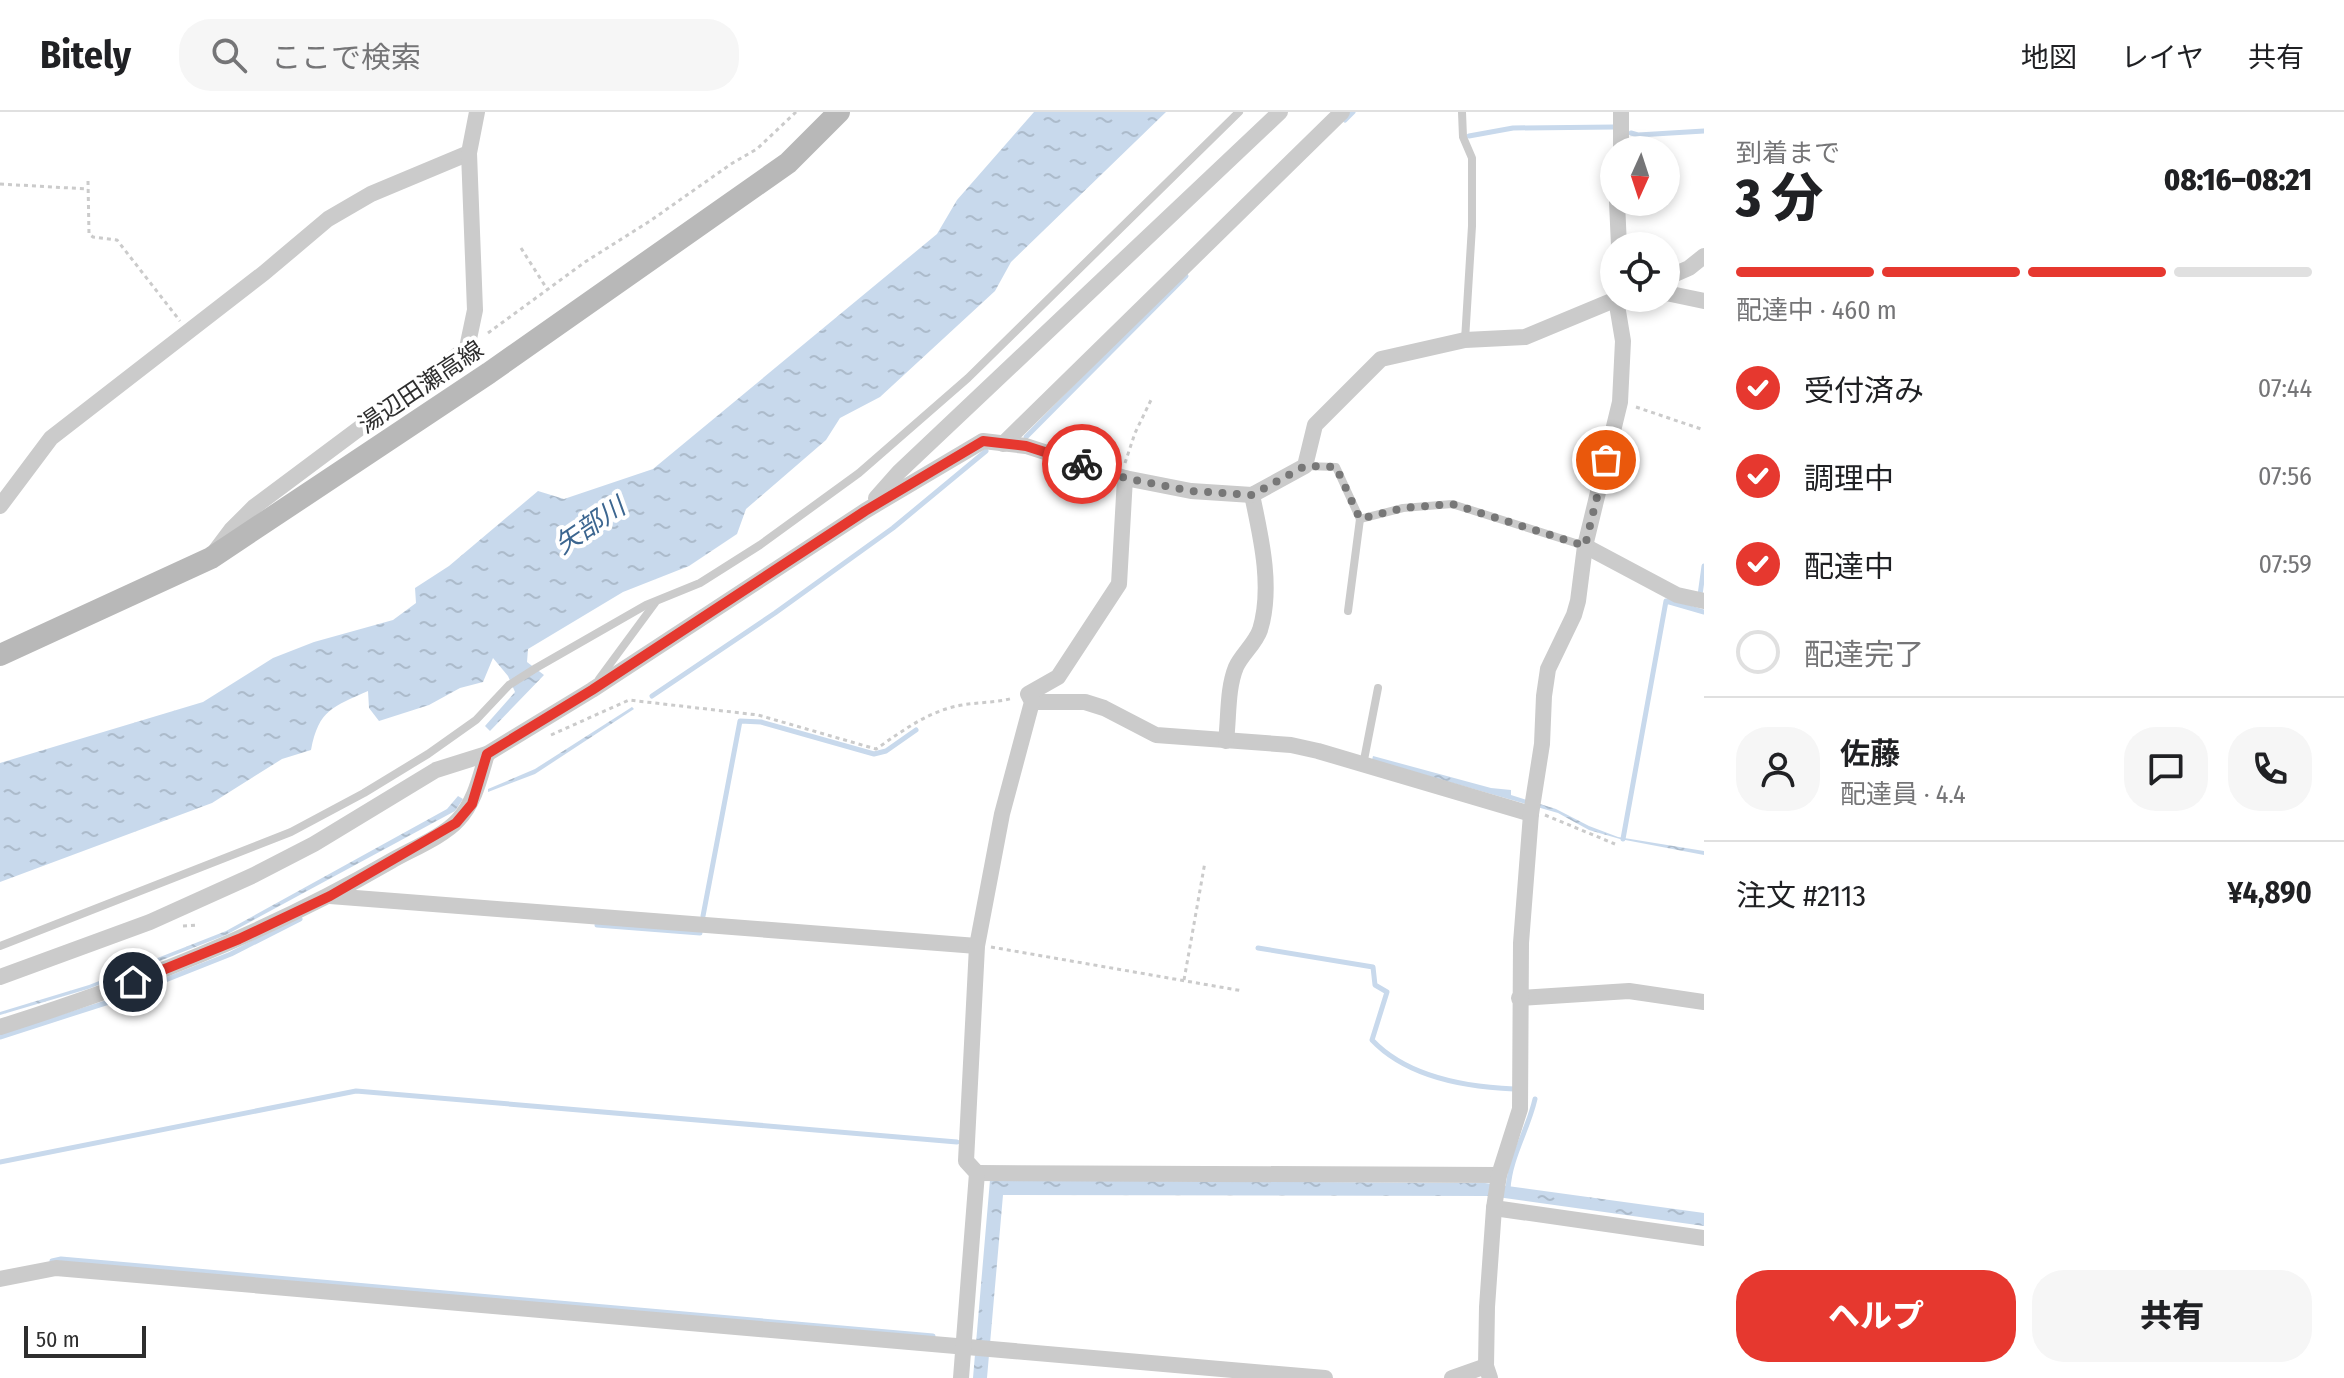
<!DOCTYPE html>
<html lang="ja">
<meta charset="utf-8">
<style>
:root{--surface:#fff;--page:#f6f6f6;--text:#202124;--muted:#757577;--line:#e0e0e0;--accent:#e6382f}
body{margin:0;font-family:"Fira Sans Condensed","Noto Sans JP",sans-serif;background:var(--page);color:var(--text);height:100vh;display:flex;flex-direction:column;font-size:30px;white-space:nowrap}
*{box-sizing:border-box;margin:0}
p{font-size:26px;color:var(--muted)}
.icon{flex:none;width:44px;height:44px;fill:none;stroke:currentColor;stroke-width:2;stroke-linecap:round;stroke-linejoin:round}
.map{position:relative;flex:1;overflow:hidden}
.side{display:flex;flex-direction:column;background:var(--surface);width:640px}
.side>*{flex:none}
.needle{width:52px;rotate:183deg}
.tools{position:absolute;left:1600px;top:24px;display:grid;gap:16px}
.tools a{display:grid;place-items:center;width:80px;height:80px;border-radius:50%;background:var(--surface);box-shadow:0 4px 12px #0003;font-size:40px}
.scale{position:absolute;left:24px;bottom:20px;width:122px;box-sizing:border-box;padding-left:8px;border:4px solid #2e2e2e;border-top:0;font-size:22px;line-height:28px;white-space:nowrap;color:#2e2e2e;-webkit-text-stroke:6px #fff;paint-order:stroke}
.pin{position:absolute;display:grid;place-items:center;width:68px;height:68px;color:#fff;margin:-34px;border:4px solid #fff;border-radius:50%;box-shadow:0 2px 8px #0007}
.courier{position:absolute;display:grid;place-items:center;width:80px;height:80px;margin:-40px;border:6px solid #e6382f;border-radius:50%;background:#fff;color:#222;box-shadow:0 2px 10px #0007}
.head em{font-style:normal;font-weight:800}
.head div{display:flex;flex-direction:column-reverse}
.head{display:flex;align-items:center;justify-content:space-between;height:136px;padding:0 32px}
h1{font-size:52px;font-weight:800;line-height:60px}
.bar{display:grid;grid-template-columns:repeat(4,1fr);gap:12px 8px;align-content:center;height:96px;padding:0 32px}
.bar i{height:10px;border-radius:6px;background:var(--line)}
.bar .active{background:var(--accent)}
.bar p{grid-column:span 4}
.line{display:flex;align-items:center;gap:20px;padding:0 32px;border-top:2px solid var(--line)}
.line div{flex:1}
.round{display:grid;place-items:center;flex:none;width:84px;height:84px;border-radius:32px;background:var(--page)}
ol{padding:0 32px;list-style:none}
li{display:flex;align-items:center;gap:24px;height:88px}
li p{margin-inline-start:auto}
li .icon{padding:8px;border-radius:50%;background:var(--accent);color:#fff;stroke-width:4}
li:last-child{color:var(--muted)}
li i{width:44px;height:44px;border:4px solid var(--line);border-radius:50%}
.button{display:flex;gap:16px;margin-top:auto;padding:16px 32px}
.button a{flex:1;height:92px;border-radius:32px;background:var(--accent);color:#fff;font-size:32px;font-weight:800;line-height:92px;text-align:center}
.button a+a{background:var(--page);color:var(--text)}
header{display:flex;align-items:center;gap:48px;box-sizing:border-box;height:112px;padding:0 40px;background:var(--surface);border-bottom:2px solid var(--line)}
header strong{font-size:38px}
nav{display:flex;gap:44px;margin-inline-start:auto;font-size:28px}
.search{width:560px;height:72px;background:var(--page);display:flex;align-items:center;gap:20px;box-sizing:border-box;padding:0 28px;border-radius:32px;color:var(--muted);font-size:30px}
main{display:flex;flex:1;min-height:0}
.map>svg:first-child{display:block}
.water{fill:url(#water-ripples)}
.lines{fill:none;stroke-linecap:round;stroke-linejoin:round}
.stream{stroke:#c8d9ec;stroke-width:5}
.path{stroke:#cbcbcb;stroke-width:3;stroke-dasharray:4 4;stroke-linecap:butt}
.lane{stroke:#cbcbcb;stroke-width:8}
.street{stroke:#cbcbcb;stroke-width:16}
.secondary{stroke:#b8b8b8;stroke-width:22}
.done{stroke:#777;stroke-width:8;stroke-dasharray:0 14.4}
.route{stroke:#e6382f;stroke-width:10}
.labels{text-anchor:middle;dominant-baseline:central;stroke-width:8;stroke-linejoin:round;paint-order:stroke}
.street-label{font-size:24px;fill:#2e2e2e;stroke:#fff}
.water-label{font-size:26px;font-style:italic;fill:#3c6690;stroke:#fff}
</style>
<header>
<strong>Bitely</strong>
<div class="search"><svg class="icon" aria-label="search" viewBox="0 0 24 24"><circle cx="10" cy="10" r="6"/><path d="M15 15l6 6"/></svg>ここで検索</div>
<nav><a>地図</a><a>レイヤ</a><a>共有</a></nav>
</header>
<main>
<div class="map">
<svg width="1704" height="1266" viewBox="0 0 1704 1266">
<defs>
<pattern id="water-ripples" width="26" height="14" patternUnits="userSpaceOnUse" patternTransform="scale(2)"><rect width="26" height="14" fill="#c8d9ec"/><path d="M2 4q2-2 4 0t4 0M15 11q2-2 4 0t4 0" fill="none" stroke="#acbbcb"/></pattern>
</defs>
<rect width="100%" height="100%" fill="#fff"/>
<g class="water">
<path d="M1034,0H1166L1011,150L995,179L880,285L840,306L826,328L746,397L737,422L689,454L623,480L528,537L527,550L544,563L490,619L485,614L515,580L508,564L493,546L483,570L460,576L429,593L379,609L369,596L368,579C333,595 319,597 311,638L282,647L212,691L0,770V651L203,590L273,546L314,530L393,508L416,491L415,476L449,454L538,379L564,387L653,357L937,122L957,88Z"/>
<path d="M632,595L634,597L535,662L488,680V677L535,657Z"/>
<path d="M1373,644L1491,676L1511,678V683L1556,697L1589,714L1618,725L1704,739V743L1620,727L1589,718L1558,701L1372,648Z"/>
<path d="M458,684L463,687L455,699L226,823L88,877L0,903V900L89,873L226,819L447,697Z"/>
<path d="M990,1068L1485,1071L1704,1101V1114L1490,1084L1003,1083L987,1266H973Z"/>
</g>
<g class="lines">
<g class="stream">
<path d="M1345,8L1353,0"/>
<path d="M1631,21L1638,23L1704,19"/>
<path d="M1469,24L1513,16L1614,15"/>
<path d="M1026,325L1186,164"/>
<path d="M1700,483L1704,454"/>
<path d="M652,584L775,501L893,416L986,339"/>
<path d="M1623,727L1666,489L1704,500"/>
<path d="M703,804L740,609L761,610L874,642L886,639L916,618"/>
<path d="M597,813L700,821"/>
<path d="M1258,836L1373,855L1375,873L1387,880L1372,928C1407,965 1466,975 1514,977"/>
<path d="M0,925L115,888L231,842L300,807"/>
<path d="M0,1050L356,979L957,1030"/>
<path d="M1508,1077C1510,1045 1528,1018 1535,987"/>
<path d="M52,1149L61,1147L933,1224"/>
</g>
<g class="path">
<path d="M88,69L89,122L93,125L117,128L180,209"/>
<path d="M0,72L88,77"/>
<path d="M521,136L547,177"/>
<path d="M488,221L585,150L650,109L731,52L757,37L796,0"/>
<path d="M1636,295L1704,318"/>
<path d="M1125,351L1135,321L1151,288"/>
<path d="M551,623L629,588L758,603L876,637C904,618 928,599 962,593C979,590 996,591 1013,586"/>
<path d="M1545,703L1615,732"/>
<path d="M183,814L199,813"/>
<path d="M991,835L1243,879"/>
<path d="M1184,868L1205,750"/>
</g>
<g class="lane">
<path d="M1462,0L1463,25L1472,46V114L1465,228"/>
<path d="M1305,354L1336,355L1360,407L1403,396L1452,392L1585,434"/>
<path d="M1348,499L1360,407"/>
<path d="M599,567L655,491"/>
<path d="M1363,653L1378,576"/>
<path d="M0,834L291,720L364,681L428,642L476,608L509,573L536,556L646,493L700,471L760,433L859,361L968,266L1239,0"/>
</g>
<g class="street">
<path d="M1621,38V0"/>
<path d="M1617,90L1619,134"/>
<path d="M1666,166L1689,156L1704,144"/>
<path d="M1666,181L1704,189"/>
<path d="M1003,332L1342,0"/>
<path d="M876,386L899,360L1280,0"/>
<path d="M0,394L51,326L264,161L328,107L371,82L469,41"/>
<path d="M1585,434L1677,483L1704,489"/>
<path d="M216,438L231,418L254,395L467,236L475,198L469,41L477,0"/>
<path d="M1032,590H1085L1104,596L1156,623L1291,633L1318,639L1531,702"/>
<path d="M1226,629C1229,605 1227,577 1236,555C1242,542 1255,532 1260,518C1273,476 1261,425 1252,383"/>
<path d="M330,784L977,834"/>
<path d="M0,865L150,810L254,763L314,732L436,658L487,642L592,578L865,399L983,329L1026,334L1125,366L1191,379L1252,383L1305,354L1315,313L1381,247L1465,228L1525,225L1619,186"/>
<path d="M1519,886L1629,879L1704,890"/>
<path d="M0,915C136,872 267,821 391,749C410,738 444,724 458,708C475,690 480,665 487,642"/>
<path d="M977,1061L1499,1063"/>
<path d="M1494,1096L1704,1126"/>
<path d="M0,1167L56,1156L1325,1266"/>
<path d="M961,1266L977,1061L966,1049L977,834L1002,702L1032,590L1028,582L1058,565L1119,472L1125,366"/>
<path d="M1452,1266L1486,1254"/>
<path d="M1490,1266L1486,1254L1487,1195L1494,1096L1499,1063L1520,997L1521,831L1531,702L1542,632L1544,584L1548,557L1574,503L1578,489L1585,434L1620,290L1623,229L1616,187"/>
</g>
<path class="secondary" d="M0,543L211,446L489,261L788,51L839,0"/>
</g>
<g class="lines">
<path class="done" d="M1082,352L1125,366L1191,379L1252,383L1305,354L1336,355L1360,407L1403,396L1452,392L1585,434L1606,348"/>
<path class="route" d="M133,870L239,827L330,784L456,711L472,692L487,642L592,578L865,399L983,329L1026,334L1082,352"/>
</g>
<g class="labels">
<g class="street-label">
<text transform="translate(421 275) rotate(-34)">湯辺田瀬高線</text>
</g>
<g class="water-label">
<text transform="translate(590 414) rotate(-34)">矢部川</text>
</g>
</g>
</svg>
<div class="tools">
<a><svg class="needle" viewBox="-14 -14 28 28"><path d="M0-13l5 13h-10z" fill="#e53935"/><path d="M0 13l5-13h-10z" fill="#757577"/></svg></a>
<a><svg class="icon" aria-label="locate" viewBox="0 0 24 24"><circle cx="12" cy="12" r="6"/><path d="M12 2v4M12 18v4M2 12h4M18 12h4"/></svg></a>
</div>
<div class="scale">50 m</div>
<div class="pin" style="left:1606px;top:348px;background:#ea580c"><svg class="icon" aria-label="bag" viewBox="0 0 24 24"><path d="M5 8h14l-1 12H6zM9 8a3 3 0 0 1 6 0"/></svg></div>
<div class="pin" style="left:133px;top:870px;background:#1f2937"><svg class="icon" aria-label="home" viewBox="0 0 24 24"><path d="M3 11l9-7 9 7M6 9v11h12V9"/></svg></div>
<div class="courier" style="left:1082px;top:352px"><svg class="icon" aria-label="bike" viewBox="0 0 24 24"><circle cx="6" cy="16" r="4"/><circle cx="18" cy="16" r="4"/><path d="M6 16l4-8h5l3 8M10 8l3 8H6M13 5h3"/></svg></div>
</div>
<section class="side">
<div class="head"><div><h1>3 分</h1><p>到着まで</p></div><em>08:16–08:21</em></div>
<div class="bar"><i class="active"></i><i class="active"></i><i class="active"></i><i></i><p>配達中 · 460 m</p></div>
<ol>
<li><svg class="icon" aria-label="check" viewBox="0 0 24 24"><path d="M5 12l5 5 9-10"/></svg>受付済み<p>07:44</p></li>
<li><svg class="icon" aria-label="check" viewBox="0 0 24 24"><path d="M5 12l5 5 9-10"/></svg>調理中<p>07:56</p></li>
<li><svg class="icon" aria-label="check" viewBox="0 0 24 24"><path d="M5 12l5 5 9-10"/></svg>配達中<p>07:59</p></li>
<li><i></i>配達完了</li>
</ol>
<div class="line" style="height:144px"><a class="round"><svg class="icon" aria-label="person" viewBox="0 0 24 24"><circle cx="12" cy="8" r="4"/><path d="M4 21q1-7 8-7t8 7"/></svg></a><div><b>佐藤</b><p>配達員 · 4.4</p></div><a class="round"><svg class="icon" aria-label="chat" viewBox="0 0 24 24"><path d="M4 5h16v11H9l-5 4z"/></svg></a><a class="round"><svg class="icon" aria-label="phone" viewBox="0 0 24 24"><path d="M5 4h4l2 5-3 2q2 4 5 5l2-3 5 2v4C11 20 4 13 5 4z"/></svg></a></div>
<div class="line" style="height:104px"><div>注文 #2113</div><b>¥4,890</b></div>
<div class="button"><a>ヘルプ</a><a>共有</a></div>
</section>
</main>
